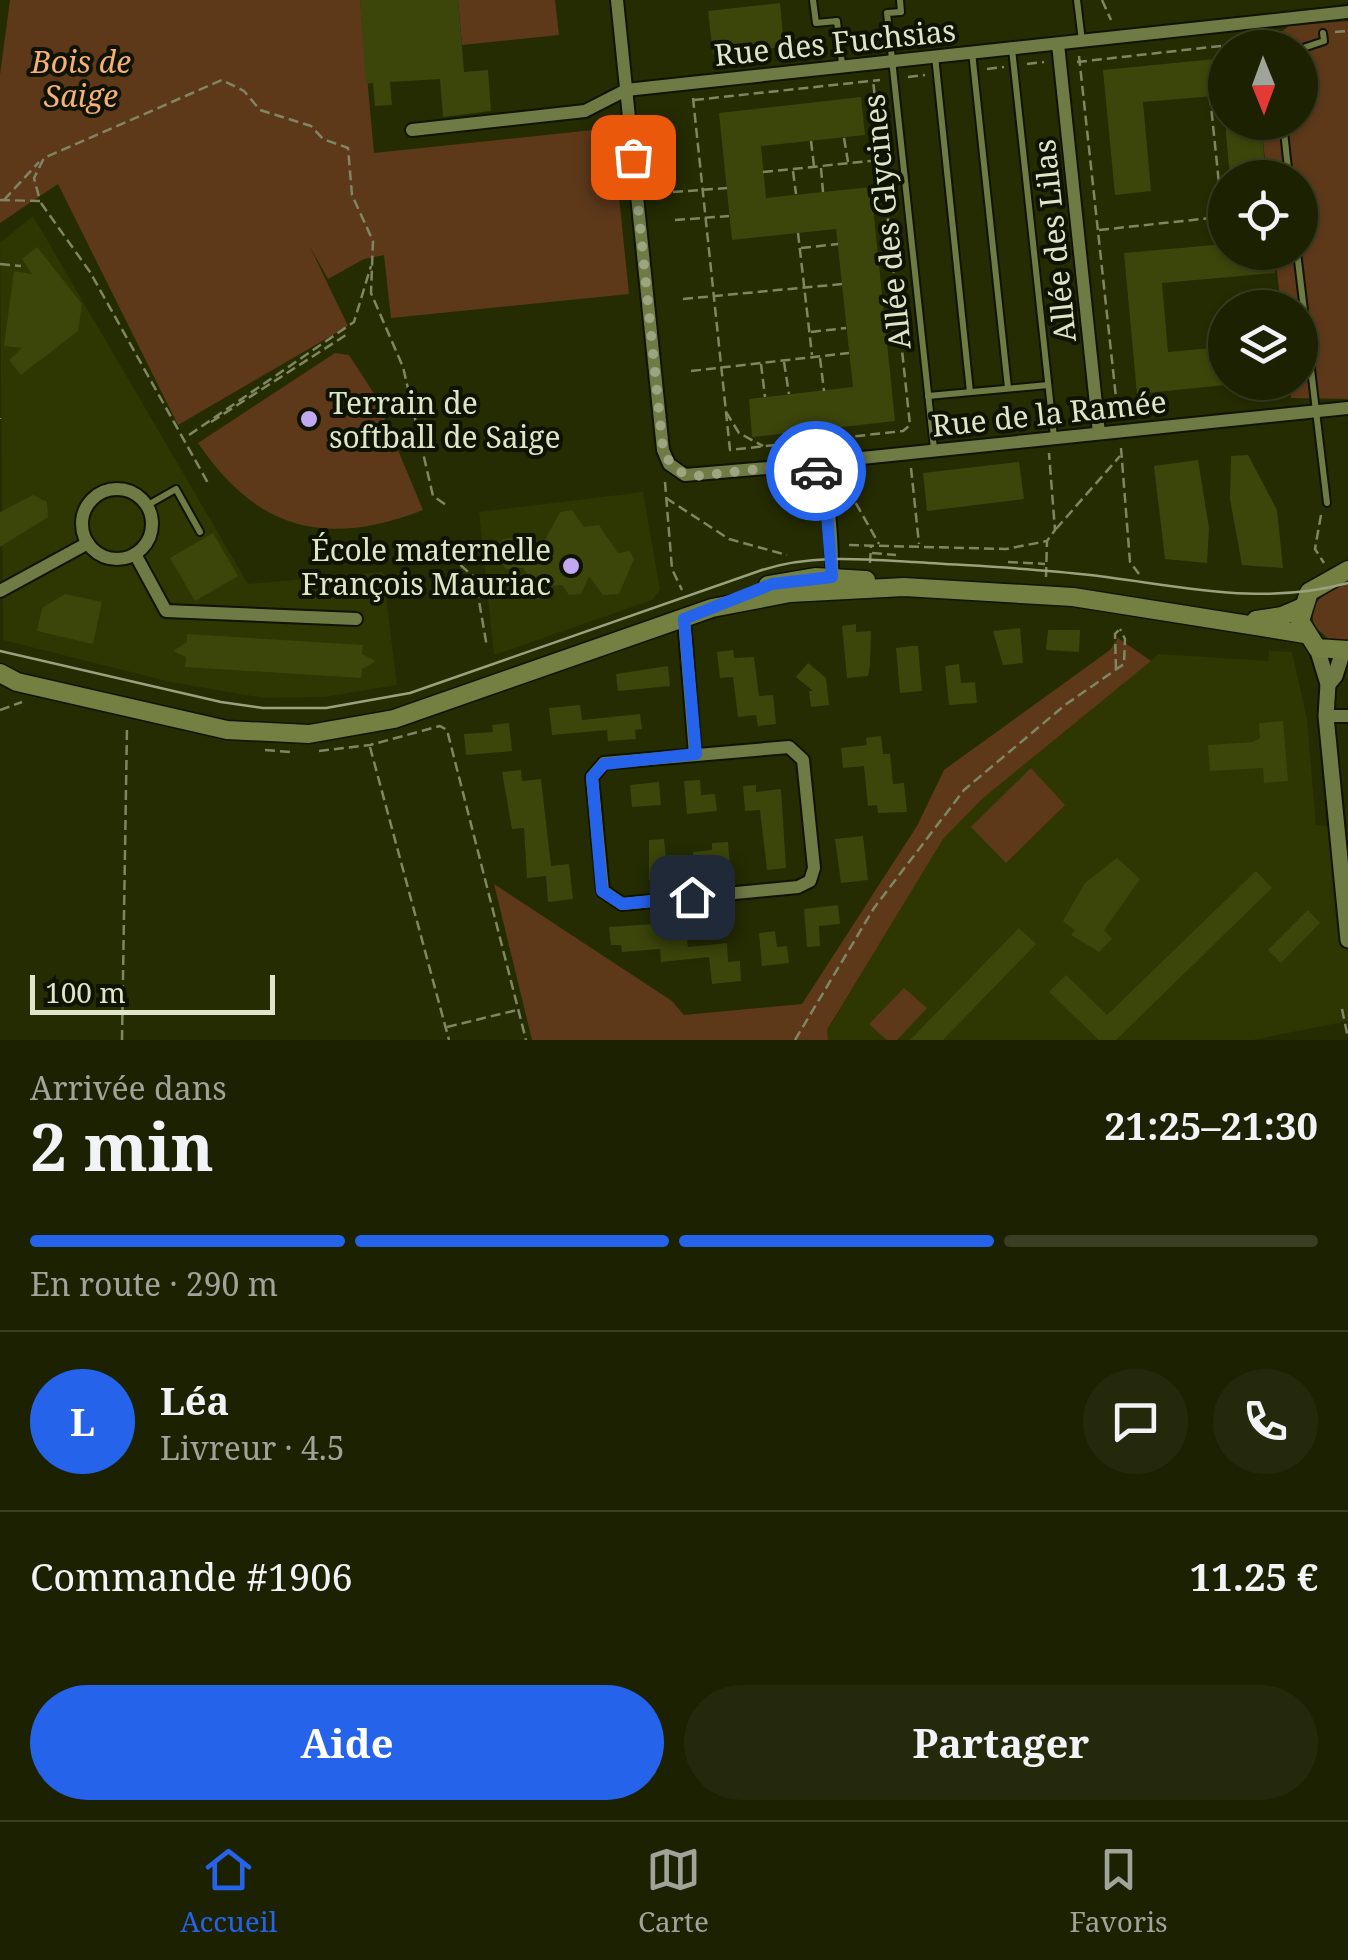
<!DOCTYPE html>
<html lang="fr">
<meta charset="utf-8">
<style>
:root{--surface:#1c2101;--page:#25290b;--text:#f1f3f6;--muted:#a0a399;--line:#3a3e23;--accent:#2563eb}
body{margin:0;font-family:"Noto Serif",serif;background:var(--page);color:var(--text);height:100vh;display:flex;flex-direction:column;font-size:38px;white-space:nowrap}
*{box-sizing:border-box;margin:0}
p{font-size:32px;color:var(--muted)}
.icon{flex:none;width:55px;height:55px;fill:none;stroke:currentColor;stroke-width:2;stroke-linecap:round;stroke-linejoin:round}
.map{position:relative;height:1040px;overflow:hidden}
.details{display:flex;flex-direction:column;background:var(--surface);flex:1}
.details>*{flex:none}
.needle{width:65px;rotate:179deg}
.controls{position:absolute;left:1208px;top:30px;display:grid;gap:20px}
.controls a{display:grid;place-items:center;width:110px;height:110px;border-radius:50%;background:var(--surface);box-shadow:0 2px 8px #0004,0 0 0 2px var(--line);font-size:50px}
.scale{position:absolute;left:30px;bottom:25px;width:245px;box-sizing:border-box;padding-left:10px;border:5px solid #dee5c8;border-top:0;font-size:28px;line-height:35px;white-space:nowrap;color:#dee5c8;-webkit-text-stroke:8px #0f1301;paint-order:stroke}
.pin{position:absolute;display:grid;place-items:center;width:85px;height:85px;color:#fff;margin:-42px;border-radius:20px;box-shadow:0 5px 15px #0006}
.courier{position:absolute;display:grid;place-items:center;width:100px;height:100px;margin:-50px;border:8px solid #2563eb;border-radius:50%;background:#fff;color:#222;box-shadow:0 2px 12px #0007}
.summary em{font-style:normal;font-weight:700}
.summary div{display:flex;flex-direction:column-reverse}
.summary{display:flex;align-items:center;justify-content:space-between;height:170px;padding:0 30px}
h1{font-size:65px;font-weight:700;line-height:75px}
.bar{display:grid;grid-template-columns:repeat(4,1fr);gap:15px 10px;align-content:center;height:120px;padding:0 30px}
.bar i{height:12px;border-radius:8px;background:var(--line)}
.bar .current{background:var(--accent)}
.bar p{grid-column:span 4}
.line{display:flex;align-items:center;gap:25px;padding:0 30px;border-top:2px solid var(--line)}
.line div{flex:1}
.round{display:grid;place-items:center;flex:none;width:105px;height:105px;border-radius:52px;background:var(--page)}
.cta{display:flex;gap:20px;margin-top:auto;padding:20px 30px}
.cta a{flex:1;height:115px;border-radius:60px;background:var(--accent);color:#fff;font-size:40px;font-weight:700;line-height:115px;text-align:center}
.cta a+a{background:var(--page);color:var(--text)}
.menu{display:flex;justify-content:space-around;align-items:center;height:140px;border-top:2px solid var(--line);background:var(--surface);font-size:28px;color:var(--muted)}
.menu a{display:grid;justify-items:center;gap:5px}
.menu .current{color:var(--accent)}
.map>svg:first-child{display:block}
.built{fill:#2e3602}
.green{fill:#5d391a}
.building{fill:#3c460a}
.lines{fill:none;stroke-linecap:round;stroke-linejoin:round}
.service-casing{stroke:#0f1300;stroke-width:10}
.minor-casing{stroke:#0f1300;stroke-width:16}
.tertiary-casing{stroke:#0f1300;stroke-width:19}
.secondary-casing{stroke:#0f1300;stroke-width:21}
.path{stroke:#7f8662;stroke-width:2.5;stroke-dasharray:10 5;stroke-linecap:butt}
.service{stroke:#6f7b44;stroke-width:6}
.minor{stroke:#6f7b44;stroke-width:12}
.tertiary{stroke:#6f7b44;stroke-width:15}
.secondary{stroke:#738042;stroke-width:18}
.tram{stroke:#9aa17e;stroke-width:2.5}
.done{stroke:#9da482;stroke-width:10;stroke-dasharray:0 18}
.route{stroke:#2563eb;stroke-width:12}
.poi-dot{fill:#c0a8f3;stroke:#0f1301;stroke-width:4}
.labels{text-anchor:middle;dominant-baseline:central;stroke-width:8;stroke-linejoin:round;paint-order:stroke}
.street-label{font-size:30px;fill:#dee5c8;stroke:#0f1301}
.park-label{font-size:30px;font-style:italic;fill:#f7af77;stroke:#0f1301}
.poi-label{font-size:30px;fill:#dee5c8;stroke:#0f1301;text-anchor:start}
</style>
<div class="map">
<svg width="1348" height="1040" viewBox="0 0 1348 1040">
<rect width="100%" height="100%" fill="#252c01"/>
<g class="built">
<path d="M33,216L248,584L383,572L397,685L325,697L264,698L170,682L3,640L0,243Z"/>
<path d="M643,492L660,590L652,600L494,655L479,512Z"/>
<path d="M1269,651L1292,652L1307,719L1316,825L1336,827L1348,940V1021L1253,1040H828L827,1031L942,839L982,799L1159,654L1268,661Z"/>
</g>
<g class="green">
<path d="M10,0H360L374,153L612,128L629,294L391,318L384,255L364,259L328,279L310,247L348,326L178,425L58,184L0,223V75Z"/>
<path d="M458,0H555L559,35L462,45Z"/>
<path d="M1348,21V399L1291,398L1289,383L1300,382V308L1281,307L1275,253L1300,252V178L1267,177L1261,123L1300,122V48H1260L1289,26Z"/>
<path d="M335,353L349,355L375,395L423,510C325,548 257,530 198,443Z"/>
<path d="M1348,582V640L1331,641L1314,626C1308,599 1327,592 1348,582Z"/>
<path d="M1118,638L1151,661L982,799L943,839L827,1030L828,1040H532L494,884L672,1001L684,1015L802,1004L917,826L944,770L1110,650Z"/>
<path d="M1031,768L1065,805L1006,863L971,827Z"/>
<path d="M904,988L927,1008L897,1040H887L869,1024Z"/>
</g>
<g class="building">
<path d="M360,0H458L464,72L488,70L491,111L443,117L440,79L390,82L392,105L375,106L373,83L366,84Z"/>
<path d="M780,3L784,47L713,54L708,11Z"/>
<path d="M1225,58V95L1143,102L1151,191L1115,195L1103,70Z"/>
<path d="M861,97L865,135L761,146L766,198L871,187L895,421L752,437L749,399L853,387L836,229L732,240L719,113Z"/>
<path d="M1225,122H1261L1266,178H1230Z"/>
<path d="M1225,244V252H1273L1275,273L1162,283L1168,352L1225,347V385L1137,394L1124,253Z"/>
<path d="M37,247L82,304L78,331L21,375L9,360L22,348L4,346L14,271L32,274L22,259Z"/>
<path d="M1248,455L1277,510L1283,568L1242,565L1230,499L1231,456Z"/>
<path d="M1198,460L1209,528L1207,563L1165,559L1154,466Z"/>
<path d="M1019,462L1024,499L927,511L923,473Z"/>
<path d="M33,495L47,502L48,517L0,547V512Z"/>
<path d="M572,510L584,527L599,525L618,553L630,551L634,559L619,594L603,595L589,576L581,594L569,595L562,585L549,586L543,577L530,578L523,568L506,569L496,555L503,539L520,537L536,557L560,512Z"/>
<path d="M213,533L238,576L195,601L170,558Z"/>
<path d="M65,594L102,602L93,644L37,631L42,608Z"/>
<path d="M856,624V632L871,631L870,665L868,676L847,678L842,626Z"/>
<path d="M1020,628L1023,663L1003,665L993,631Z"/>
<path d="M1048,630H1080L1079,652L1046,650Z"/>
<path d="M187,634L363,645L362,654L376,661L362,669L361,678L185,667L186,657L173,651L187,642Z"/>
<path d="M912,646H918L922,691L900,693L896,648Z"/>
<path d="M733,650L734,658L754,657L759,696L773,695L776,724L758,726L756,715L738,717L733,677L720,678L717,652Z"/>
<path d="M808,663L826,678L829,705L811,707L809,691H813L796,677Z"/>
<path d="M959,664L961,683L975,682L977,703L949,705L945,666Z"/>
<path d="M668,666L670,686L618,691L616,674Z"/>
<path d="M580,705L582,720L640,714L642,729L635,730L636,739L608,741L607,730L552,735L549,708Z"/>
<path d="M1283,721L1288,781L1264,783L1263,768L1210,771L1208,745L1253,742L1260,738L1259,723Z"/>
<path d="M509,723L512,751L466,755L464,734L493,732L492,725Z"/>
<path d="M881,736L883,754H890L893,784L904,783L907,812L878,813L877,805L868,806L864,766L843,768L841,748L867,745L866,738Z"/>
<path d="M521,770L522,781L541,779L551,866L569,864L573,899L548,902L546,876L527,878L524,828L512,829L502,772Z"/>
<path d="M700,780L701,795L715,794L717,811L687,814L684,781Z"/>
<path d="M659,782L661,805L632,807L630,785Z"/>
<path d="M756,785V792L781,789L786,868L767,870L760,810L745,811L743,786Z"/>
<path d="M863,836L868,880L841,883L835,839Z"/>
<path d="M664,839L668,878L649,880V840Z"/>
<path d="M728,842L730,868L701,871L700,865H694L693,852L712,850V843Z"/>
<path d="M1117,858L1140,879L1104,930L1112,939L1099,952L1071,935L1075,930L1063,921L1085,883Z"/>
<path d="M1256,871L1272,888L1116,1040H1099L1049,992L1066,975L1107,1015Z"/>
<path d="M838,905L840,924L819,926L820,946L807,947L804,909Z"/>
<path d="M1308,910L1320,923L1281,963L1268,950Z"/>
<path d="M685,922L688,947L727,943L728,962L740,961L741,981L712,984L709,957L661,962L660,949L622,952L621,945H611L609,927Z"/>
<path d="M1019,928L1036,944L943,1040H910Z"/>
<path d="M775,931L777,947L787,946L789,963L762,966L759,933Z"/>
</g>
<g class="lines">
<g class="service-casing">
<g id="service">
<path d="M813,0L816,23L837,21L842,64"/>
<path d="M900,0L901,12L887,13L934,449"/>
<path d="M1077,0L1082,41"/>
<path d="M1012,49L1054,437"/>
<path d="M1300,49L1324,41L1323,33"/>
<path d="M972,52L1008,388"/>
<path d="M935,56L970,392"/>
<path d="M1283,122L1289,178"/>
<path d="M1297,252L1327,503"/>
<path d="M928,396L1048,385"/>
<path d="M146,506L176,489L200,532"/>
</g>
</g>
<g class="minor-casing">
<g id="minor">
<path d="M617,0L663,450L669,464L685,475L802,465C837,475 830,554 833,586"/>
<path d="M1058,44L1099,433"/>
<path d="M412,130L585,111L626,90L1348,12"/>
<path d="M817,473L852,459L1348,408"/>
<circle cx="117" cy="524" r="35"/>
<path d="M135,554L166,611L356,619"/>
<path d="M0,591L88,543"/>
<path d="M684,619L695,754"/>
<path d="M1326,716H1348"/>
<path d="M789,747L803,760L814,868L810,881L798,887L622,904L603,891L592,777L604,763Z"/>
</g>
</g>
<g class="tertiary-casing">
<g id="tertiary">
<path d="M1317,648L1328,684L1326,716L1348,940"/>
<path d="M1328,684L1335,676L1343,651"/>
</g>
</g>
<g class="secondary-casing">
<g id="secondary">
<path d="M1348,570L1309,592L1300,621L1317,648L1348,650"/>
<path d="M768,585L815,577L866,580"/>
<path d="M1256,620L1282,616L1303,607"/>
<path d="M0,673L17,682L227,730L309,734L394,719L712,608L790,593L904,587L1073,597L1305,634"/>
</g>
</g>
<g class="path">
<path d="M1102,0L1111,20"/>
<path d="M1335,32L1348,31"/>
<path d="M1079,56L1118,416"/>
<path d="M1077,62L1292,38"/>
<path d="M1027,64L1044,62"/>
<path d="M987,69L1004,67"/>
<path d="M908,77L925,75"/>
<path d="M1210,96L1225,242"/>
<path d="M693,98L730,450L903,431L910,425L873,80"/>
<path d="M694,100L880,80"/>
<path d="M844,138L848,162"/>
<path d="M811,141L814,166"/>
<path d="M821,168L823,192"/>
<path d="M793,171L796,194"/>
<path d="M763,172L880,160"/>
<path d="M673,192L727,188"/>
<path d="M0,200L40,201L34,178L44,158L222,80L244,91L260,110L311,126L323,139L348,148L352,195L373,241L371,293L403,367L433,496L449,507"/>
<path d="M4,200L39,162"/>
<path d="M41,203L90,272L208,483"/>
<path d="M675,220L729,216"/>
<path d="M1099,230L1220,217"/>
<path d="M798,233L812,355"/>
<path d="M801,248L838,244"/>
<path d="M0,264L21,266"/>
<path d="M683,299L842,284"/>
<path d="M811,332L846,328"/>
<path d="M820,358L824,391"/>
<path d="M784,362L789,394"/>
<path d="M761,364L765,397"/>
<path d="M691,371L849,353"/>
<path d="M726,412L739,433L763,446"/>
<path d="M0,418V419"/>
<path d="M211,422L349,333"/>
<path d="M189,435L354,322L371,266"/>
<path d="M1121,448L1130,562L1139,574"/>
<path d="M911,468L919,544"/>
<path d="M841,477L879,544"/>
<path d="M665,482L672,569L682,590"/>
<path d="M666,498L729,539L787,555"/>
<path d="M1321,515L1315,549L1324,563"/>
<path d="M1056,529L1120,456"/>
<path d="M438,545L475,578L487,647"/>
<path d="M849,545L1006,549L1047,541"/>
<path d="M872,553L896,555"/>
<path d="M1008,562L1045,564"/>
<path d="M870,563L871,546"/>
<path d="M1046,577L1047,541L1055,530L1049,453"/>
<path d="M1116,669L1115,634L1119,630"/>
<path d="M0,710L22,702"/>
<path d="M370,747L449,1040"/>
<path d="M265,750L291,752"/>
<path d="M319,751L370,745L440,726L447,730L526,1040"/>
<path d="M1342,1009L1348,1038"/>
<path d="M447,1027L517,1010"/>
<path d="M122,1040L127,727"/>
<path d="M795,1040L874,908L964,790L1065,705L1124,664L1125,639L1120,629"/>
</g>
<use href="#service" class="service"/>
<use href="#minor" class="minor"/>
<use href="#tertiary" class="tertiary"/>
<use href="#secondary" class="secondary"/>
<path class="tram" d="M0,651L221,702L263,708H326L410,693L762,570C812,554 863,559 914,562C973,566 1032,568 1090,575C1177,585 1261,607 1348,583"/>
</g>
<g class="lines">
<path class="done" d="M633,157L663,450C671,466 677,474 696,476L787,466L816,471"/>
<path class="route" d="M692,897L622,904L602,891L592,777L604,764L696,754L684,619L772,584L832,577L825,489L816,471"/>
</g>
<g class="poi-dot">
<circle cx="309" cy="419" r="10"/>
<circle cx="571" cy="566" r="10"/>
</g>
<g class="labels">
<g class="street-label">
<text transform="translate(835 42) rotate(-6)">Rue des Fuchsias</text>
<text transform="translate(886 222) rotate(-96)">Allée des Glycines</text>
<text transform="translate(1054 241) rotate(-96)">Allée des Lilas</text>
<text transform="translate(1049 413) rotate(-6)">Rue de la Ramée</text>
</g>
<g class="park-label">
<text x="81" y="61">Bois de<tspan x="81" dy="34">Saige</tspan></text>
</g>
<g class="poi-label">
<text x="329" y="402">Terrain de<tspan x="329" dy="34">softball de Saige</tspan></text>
<text x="551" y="549" text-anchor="end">École maternelle<tspan x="551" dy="34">François Mauriac</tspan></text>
</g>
</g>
</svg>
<div class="controls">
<a><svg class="needle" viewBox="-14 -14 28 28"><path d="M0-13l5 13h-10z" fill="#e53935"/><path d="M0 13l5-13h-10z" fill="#a0a399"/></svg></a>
<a><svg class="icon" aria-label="locate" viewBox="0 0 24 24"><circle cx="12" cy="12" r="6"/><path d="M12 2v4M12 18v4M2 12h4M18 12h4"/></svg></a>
<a><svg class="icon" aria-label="layers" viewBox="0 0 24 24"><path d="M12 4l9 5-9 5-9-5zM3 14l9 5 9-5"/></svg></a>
</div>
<div class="scale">100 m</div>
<div class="pin" style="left:633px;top:157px;background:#ea580c"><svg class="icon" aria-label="bag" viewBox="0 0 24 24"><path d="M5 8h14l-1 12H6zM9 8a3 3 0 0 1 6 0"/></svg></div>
<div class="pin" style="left:692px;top:897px;background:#1f2937"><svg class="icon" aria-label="home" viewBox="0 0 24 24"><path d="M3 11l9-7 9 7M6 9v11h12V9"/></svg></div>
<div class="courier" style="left:816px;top:471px"><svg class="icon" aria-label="car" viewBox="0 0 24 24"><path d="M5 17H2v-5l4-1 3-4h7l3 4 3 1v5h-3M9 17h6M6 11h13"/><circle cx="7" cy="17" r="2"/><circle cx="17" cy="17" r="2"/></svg></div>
</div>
<section class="details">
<div class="summary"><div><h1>2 min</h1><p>Arrivée dans</p></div><em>21:25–21:30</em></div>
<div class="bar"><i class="current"></i><i class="current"></i><i class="current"></i><i></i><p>En route · 290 m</p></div>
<div class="line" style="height:180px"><b class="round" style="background:var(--accent);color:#fff">L</b><div><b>Léa</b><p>Livreur · 4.5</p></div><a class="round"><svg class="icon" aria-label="chat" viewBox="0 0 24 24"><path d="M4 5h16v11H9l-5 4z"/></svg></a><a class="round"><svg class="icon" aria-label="phone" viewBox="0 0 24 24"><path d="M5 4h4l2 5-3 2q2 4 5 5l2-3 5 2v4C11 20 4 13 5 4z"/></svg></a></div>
<div class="line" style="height:130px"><div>Commande #1906</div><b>11.25 €</b></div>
<div class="cta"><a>Aide</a><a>Partager</a></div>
</section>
<nav class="menu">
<a class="current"><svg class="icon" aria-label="home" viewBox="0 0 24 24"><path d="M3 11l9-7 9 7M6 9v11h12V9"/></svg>Accueil</a>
<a><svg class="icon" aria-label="map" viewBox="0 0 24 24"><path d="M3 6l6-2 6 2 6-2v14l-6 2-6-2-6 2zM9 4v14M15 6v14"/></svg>Carte</a>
<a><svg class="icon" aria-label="saved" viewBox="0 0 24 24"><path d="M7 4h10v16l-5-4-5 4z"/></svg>Favoris</a>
</nav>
